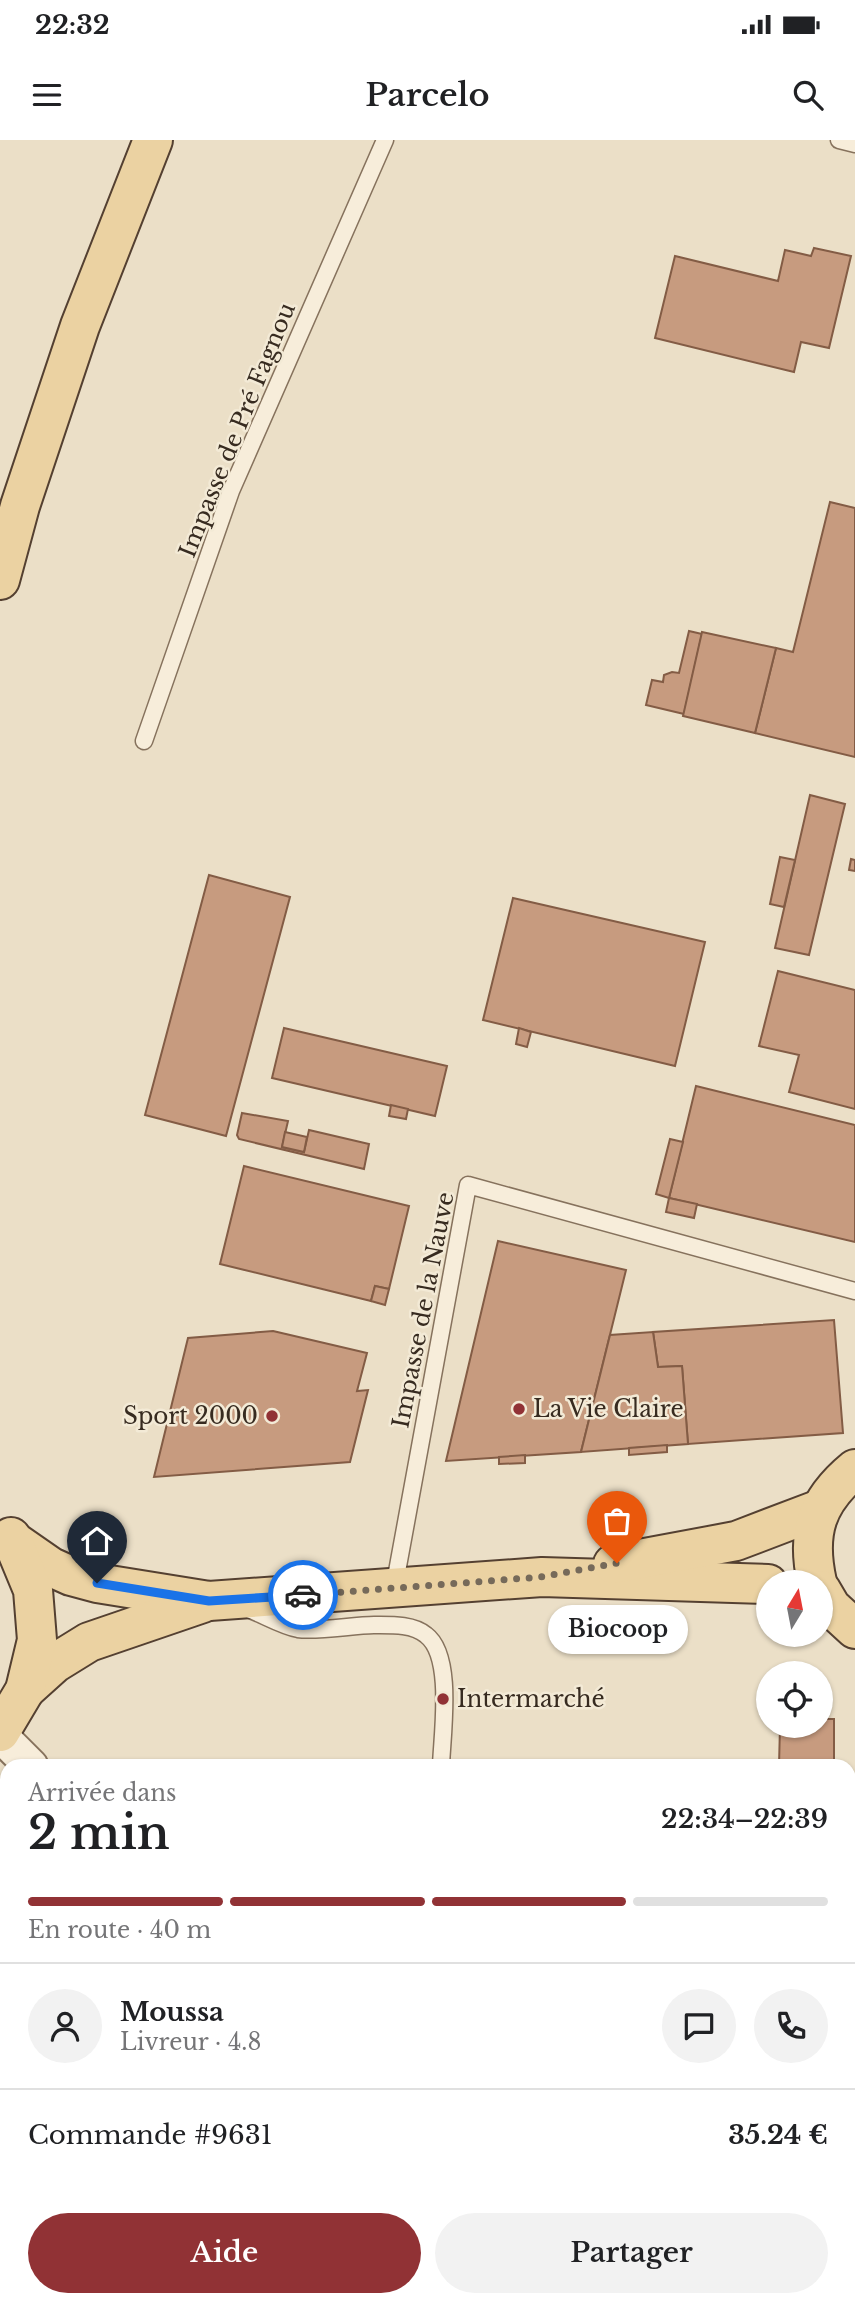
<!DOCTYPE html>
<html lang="fr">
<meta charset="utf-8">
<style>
:root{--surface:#fff;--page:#f2f2f2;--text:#202124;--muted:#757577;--line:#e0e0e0;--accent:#913235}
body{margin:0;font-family:"Libre Baskerville",serif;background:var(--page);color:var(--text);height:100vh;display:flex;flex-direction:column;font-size:26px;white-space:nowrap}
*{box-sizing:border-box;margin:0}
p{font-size:23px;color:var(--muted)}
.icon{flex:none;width:38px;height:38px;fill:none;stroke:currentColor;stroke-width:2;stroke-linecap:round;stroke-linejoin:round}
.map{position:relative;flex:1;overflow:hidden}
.side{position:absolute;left:0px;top:1619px;width:856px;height:548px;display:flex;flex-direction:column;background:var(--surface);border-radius:21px 21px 0 0;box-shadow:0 2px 5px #0004}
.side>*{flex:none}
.needle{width:46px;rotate:10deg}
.controls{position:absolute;left:756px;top:1430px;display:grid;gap:14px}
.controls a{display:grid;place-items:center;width:77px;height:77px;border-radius:50%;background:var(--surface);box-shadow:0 2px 5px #0004;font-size:35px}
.pin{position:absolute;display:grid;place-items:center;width:60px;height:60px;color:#fff;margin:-72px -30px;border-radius:50% 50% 50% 0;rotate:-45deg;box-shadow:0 0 7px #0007}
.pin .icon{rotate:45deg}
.courier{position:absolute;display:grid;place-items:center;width:70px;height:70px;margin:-35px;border:5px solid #1a73e8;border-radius:50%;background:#fff;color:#222;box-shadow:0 2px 9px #0007}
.bubble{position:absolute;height:49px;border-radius:24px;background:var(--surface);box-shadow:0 2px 5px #0004;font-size:23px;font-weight:600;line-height:49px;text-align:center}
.head em{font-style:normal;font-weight:600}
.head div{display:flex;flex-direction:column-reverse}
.head{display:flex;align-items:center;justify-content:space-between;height:119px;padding:0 28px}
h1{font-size:46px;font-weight:600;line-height:52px}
.bar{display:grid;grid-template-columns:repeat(4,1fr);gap:10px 7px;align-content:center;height:84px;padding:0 28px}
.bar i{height:9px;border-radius:5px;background:var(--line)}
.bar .on{background:var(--accent)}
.bar p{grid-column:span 4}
.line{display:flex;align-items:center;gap:18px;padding:0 28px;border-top:2px solid var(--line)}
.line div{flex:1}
.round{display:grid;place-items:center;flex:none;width:74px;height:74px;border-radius:37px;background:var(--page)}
.cta{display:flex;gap:14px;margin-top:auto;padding:14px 28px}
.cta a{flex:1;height:80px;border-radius:42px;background:var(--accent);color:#fff;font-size:28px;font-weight:600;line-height:80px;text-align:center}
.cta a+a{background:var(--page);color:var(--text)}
.status{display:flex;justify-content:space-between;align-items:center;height:49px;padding:0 35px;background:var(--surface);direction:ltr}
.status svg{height:19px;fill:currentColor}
header{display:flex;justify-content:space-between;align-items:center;height:91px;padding:0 28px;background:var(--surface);font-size:32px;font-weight:600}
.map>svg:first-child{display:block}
.building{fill:#c79b7f;stroke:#835c45;stroke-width:2}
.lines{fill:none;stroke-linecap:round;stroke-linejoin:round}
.lane-casing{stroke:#86725d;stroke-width:19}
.street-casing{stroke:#86725d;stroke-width:37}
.primary-casing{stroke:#544031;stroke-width:42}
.lane{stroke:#f7edda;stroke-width:16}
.street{stroke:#f7edda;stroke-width:33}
.primary{stroke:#ebd2a2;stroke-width:38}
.done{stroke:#766a5a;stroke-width:7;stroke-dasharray:0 12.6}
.route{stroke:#1a73e8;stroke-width:9}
.poi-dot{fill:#913235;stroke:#f3ead6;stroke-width:2.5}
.labels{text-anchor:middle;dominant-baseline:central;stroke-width:5;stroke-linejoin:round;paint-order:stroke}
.street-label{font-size:23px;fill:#372b20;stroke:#f3ead6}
.poi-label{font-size:23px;fill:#372b20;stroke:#f3ead6;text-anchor:start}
</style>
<div class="status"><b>22:32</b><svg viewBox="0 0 49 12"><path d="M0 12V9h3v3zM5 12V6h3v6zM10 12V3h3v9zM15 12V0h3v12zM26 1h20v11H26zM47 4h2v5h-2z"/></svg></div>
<header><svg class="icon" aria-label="menu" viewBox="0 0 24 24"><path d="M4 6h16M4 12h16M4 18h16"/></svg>Parcelo<svg class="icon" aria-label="search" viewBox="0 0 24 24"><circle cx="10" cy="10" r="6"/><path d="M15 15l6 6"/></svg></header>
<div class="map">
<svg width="855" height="2165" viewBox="0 0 855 2165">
<rect width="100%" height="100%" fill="#ebdfc7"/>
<g class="building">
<path d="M814,108L851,116L829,208L801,202L794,232L655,198L675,116L778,141L785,110L811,116Z"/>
<path d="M830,362L855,368V617L755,593L776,508L793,512Z"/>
<path d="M689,491L702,494L684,574L646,565L652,540L663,542L664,535L672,532L679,533Z"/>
<path d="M702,492L776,508L755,593L683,576Z"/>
<path d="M810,655L845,664L809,815L775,808Z"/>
<path d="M780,717L795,720L784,767L770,764Z"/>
<path d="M851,719L855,720V731L849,730Z"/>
<path d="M209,735L290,757L226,996L145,975Z"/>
<path d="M513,758L705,802L675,926L483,880Z"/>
<path d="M778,831L855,850V969L789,952L799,915L759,906Z"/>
<path d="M284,888L447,926L435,976L272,938Z"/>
<path d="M519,888L531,892L527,907L516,904Z"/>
<path d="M696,946L855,985V1102L669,1058Z"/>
<path d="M391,965L408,969L406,979L389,976Z"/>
<path d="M242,973L288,981L282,1007L304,1012L309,990L369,1004L364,1029L239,999L237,995Z"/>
<path d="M285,992L307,997L304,1012L282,1007Z"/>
<path d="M670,999L683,1002L669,1058L656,1054Z"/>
<path d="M244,1026L409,1066L389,1149L375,1146L371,1161L220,1124Z"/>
<path d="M669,1058L697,1064L694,1078L666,1072Z"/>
<path d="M498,1101L626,1130L581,1312L446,1321Z"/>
<path d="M375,1146L389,1149L385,1165L371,1161Z"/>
<path d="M834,1180L843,1293L688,1304L682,1226L658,1227L653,1192Z"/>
<path d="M273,1191L367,1213L357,1251L368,1250L350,1322L154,1337L188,1198Z"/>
<path d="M653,1192L658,1227L682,1226L688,1304L581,1312L610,1195Z"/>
<path d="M667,1305V1312L629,1315V1308Z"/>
<path d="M525,1315V1323L499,1324V1317Z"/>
<path d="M821,1579H834V1626H779L780,1586H821Z"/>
<rect x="319" y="2160" width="217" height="5"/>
<rect x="807" y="2160" width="33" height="5"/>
</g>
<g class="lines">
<g class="lane-casing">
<g id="lane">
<path d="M839,0L855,4"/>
<path d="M144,601L231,351L385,0"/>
<path d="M394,1448L468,1045L855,1151"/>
<path d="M248,1469C264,1475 282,1486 298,1489C317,1492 354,1485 374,1485C391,1485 413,1484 426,1495C454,1516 442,1594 441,1626"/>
<path d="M849,1788H855"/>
<path d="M305,2165V2160"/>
</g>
</g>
<g class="street-casing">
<g id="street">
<path d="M0,1595L31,1626"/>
<path d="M0,1810L7,1802"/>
</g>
</g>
<g class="primary-casing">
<g id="primary">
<path d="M0,440L20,366L80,186L153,0"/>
<path d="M15,1402L51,1427L71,1436L97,1443L209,1461L542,1437L768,1444"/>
<path d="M613,1424L736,1401L820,1369"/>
<path d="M817,1442C806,1393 816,1361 855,1329"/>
<path d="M821,1450L831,1467L855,1489"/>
<path d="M25,1550L55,1523L89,1502L203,1463"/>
<path d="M0,1592L25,1550L37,1500L33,1450L11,1397"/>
</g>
</g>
<use href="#lane" class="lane"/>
<use href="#street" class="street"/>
<use href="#primary" class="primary"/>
</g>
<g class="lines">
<path class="done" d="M303,1455L541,1437L617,1423"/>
<path class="route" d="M97,1443L209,1461L303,1455"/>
</g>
<g class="poi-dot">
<circle cx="519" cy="1269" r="7"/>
<circle cx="272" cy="1276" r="7"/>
<circle cx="443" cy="1559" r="7"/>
</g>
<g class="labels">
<g class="street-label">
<text transform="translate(237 290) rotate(-68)">Impasse de Pré Fagnou</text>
<text transform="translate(423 1170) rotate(-79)">Impasse de la Nauve</text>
</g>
<g class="poi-label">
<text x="533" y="1269">La Vie Claire</text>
<text x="258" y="1276" text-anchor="end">Sport 2000</text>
<text x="457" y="1559">Intermarché</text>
</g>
</g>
</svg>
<div class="controls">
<a><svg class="needle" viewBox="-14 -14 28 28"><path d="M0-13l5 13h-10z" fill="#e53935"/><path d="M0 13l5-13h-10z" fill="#757577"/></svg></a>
<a><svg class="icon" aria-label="locate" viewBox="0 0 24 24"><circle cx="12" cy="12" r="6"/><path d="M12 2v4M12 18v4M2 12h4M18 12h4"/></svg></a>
</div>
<div class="pin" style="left:617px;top:1423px;background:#ea580c"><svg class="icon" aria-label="bag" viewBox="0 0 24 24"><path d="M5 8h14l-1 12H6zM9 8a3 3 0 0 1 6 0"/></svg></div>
<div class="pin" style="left:97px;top:1443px;background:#1f2937"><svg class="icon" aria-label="home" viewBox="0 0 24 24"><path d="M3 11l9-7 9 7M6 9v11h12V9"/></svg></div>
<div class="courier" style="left:303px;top:1455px"><svg class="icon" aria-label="car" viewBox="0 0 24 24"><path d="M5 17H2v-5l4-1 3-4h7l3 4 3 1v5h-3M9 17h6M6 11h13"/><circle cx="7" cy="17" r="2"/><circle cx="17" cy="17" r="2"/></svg></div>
<div class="bubble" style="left:548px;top:1465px;width:140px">Biocoop</div>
<section class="side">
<div class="head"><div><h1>2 min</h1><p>Arrivée dans</p></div><em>22:34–22:39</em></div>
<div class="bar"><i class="on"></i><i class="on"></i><i class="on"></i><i></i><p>En route · 40 m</p></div>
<div class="line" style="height:126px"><a class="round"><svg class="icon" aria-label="person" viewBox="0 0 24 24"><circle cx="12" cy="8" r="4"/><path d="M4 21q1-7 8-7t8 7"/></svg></a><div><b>Moussa</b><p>Livreur · 4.8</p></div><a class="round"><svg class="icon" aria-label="chat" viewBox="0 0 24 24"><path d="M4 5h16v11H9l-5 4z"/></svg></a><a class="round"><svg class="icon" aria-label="phone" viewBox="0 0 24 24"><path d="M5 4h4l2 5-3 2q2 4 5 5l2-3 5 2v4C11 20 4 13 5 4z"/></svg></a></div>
<div class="line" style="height:91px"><div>Commande #9631</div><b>35.24 €</b></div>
<div class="cta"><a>Aide</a><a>Partager</a></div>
</section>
</div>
